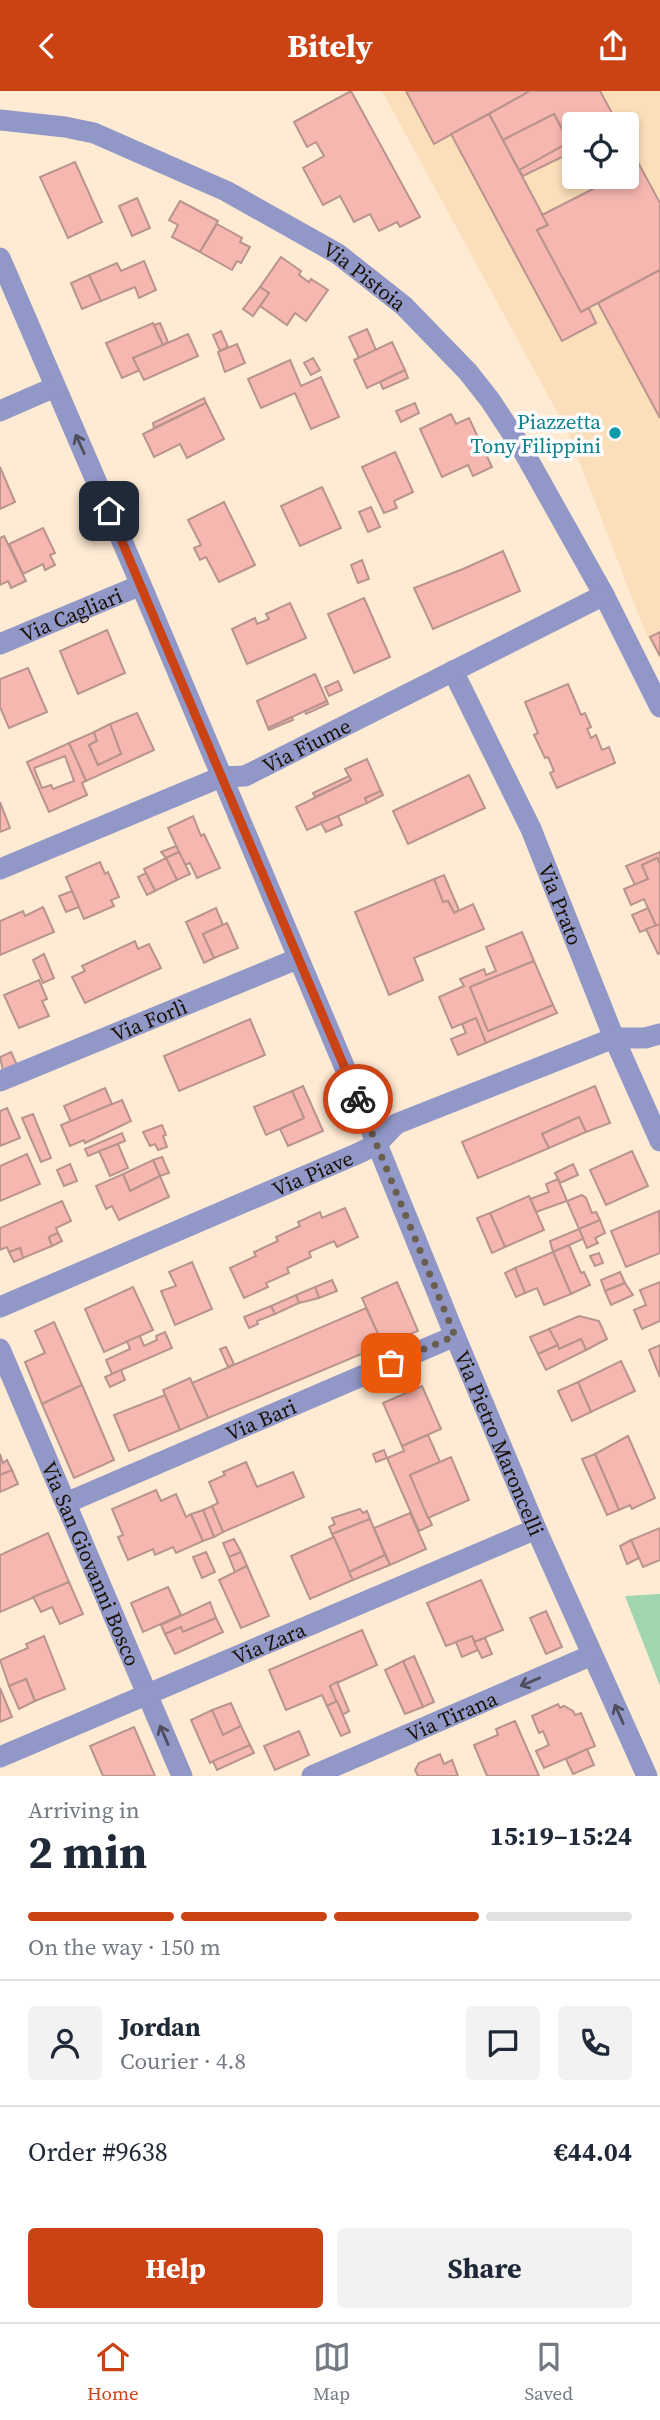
<!DOCTYPE html>
<meta charset="utf-8">
<style>
:root{--surface:#fff;--page:#f2f2f3;--text:#1f2937;--muted:#747a83;--line:#e0e1e3;--accent:#cb4315}
body{margin:0;font-family:"Source Serif 4",serif;background:var(--page);color:var(--text);height:100vh;display:flex;flex-direction:column;font-size:26px;white-space:nowrap}
*{box-sizing:border-box;margin:0}
p{font-size:23px;color:var(--muted)}
.icon{flex:none;width:38px;height:38px;fill:none;stroke:currentColor;stroke-width:2;stroke-linecap:round;stroke-linejoin:round}
.map{position:relative;height:1685px;overflow:hidden}
.sheet{display:flex;flex-direction:column;background:var(--surface);flex:1}
.sheet>*{flex:none}
.buttons{position:absolute;left:562px;top:21px;display:grid;gap:14px}
.buttons a{display:grid;place-items:center;width:77px;height:77px;border-radius:7px;background:var(--surface);box-shadow:0 4px 10px #0003;font-size:35px}
.pin{position:absolute;display:grid;place-items:center;width:60px;height:60px;color:#fff;margin:-30px;border-radius:14px;box-shadow:0 4px 10px #0006}
.courier{position:absolute;display:grid;place-items:center;width:70px;height:70px;margin:-35px;border:5px solid #cb4315;border-radius:50%;background:#fff;color:#222;box-shadow:0 2px 9px #0007}
.summary em{font-style:normal;font-weight:700}
.summary div{display:flex;flex-direction:column-reverse}
.summary{display:flex;align-items:center;justify-content:space-between;height:119px;padding:0 28px}
h1{font-size:46px;font-weight:700;line-height:52px}
.bar{display:grid;grid-template-columns:repeat(4,1fr);gap:10px 7px;align-content:center;height:84px;padding:0 28px}
.bar i{height:9px;border-radius:5px;background:var(--line)}
.bar .selected{background:var(--accent)}
.bar p{grid-column:span 4}
.line{display:flex;align-items:center;gap:18px;padding:0 28px;border-top:2px solid var(--line)}
.line div{flex:1}
.round{display:grid;place-items:center;flex:none;width:74px;height:74px;border-radius:7px;background:var(--page)}
.button{display:flex;gap:14px;margin-top:auto;padding:14px 28px}
.button a{flex:1;height:80px;border-radius:7px;background:var(--accent);color:#fff;font-size:28px;font-weight:700;line-height:80px;text-align:center}
.button a+a{background:var(--page);color:var(--text)}
header{display:flex;justify-content:space-between;align-items:center;height:91px;padding:0 28px;background:var(--accent);color:#fff;font-size:32px;font-weight:700}
.tab-bar{display:flex;justify-content:space-around;align-items:center;height:98px;border-top:2px solid var(--line);background:var(--surface);font-size:19px;color:var(--muted)}
.tab-bar a{display:grid;justify-items:center;gap:4px}
.tab-bar .selected{color:var(--accent)}
.map>svg:first-child{display:block}
.built{fill:#fbdeba;fill-rule:evenodd}
.green{fill:#a1d5b0}
.building{fill:#f7b7b1;stroke:#b9938e;stroke-width:2;fill-rule:evenodd}
.lines{fill:none;stroke-linecap:round;stroke-linejoin:round}
.street{stroke:#9198c7;stroke-width:21}
.oneway{stroke:#504e5e}
.done{stroke:#6a5e4f;stroke-width:7;stroke-dasharray:0 12.6}
.route{stroke:#cb4315;stroke-width:9}
.culture-dot{fill:#0f9aa8;stroke:#fff;stroke-width:2.5}
.labels{text-anchor:middle;dominant-baseline:central;stroke-width:7;stroke-linejoin:round;paint-order:stroke}
.street-label{font-size:21px;fill:#1a1208;stroke:#fff}
.culture-label{font-size:21px;fill:#0d838f;stroke:#fff;text-anchor:end}
</style>
<header><svg class="icon" aria-label="back" viewBox="0 0 24 24"><path d="M15 5l-7 7 7 7"/></svg>Bitely<svg class="icon" aria-label="share" viewBox="0 0 24 24"><path d="M12 15V3M7 8l5-5 5 5M5 13v7h14v-7"/></svg></header>
<div class="map">
<svg width="660" height="1685" viewBox="0 0 660 1685">
<rect width="100%" height="100%" fill="#ffebd4"/>
<path class="built" d="M382,0H660V568L646,543L568,341ZM574,33H626V86H574Z"/>
<path class="green" d="M660,1503V1595L625,1505Z"/>
<g class="building">
<path d="M351,0L420,126L400,136L397,131L379,140L370,123L354,131L340,105L323,114L303,77L324,65L316,51L307,56L294,31Z"/>
<path d="M406,0H530L434,53Z"/>
<path d="M530,0H600L618,33H574V64L572,61L523,85L519,79L569,51L554,23L503,49L489,23Z"/>
<path d="M489,23L548,134L537,139L581,221L589,217L596,232L562,250L451,43Z"/>
<path d="M554,23L569,51L519,79L503,49Z"/>
<path d="M626,49L660,112V179L581,221L537,139L548,134L542,124L593,98L586,86H626Z"/>
<path d="M75,71L102,131L68,147L40,86Z"/>
<path d="M137,107L150,137L132,145L119,115Z"/>
<path d="M180,110L218,130L200,161L172,146L178,134L169,129Z"/>
<path d="M217,133L242,147L240,151L250,156L241,172L237,170L232,179L200,161Z"/>
<path d="M281,166L301,180L299,184L309,191L311,188L328,199L306,230L295,222L287,234L260,215L269,202L260,196Z"/>
<path d="M144,170L156,199L139,207L135,196L101,210L89,184L117,172L121,180Z"/>
<path d="M660,179V327L598,212Z"/>
<path d="M89,184L101,210L82,218L71,192Z"/>
<path d="M260,196L269,202L253,225L243,218Z"/>
<path d="M153,232L163,254L133,267L140,279L122,287L106,252Z"/>
<path d="M160,232L168,251L163,254L154,234Z"/>
<path d="M367,238L376,259L359,267L349,246Z"/>
<path d="M221,240L228,256L220,260L213,244Z"/>
<path d="M188,243L198,265L144,289L133,267Z"/>
<path d="M392,251L405,279L367,297L354,269Z"/>
<path d="M237,253L245,272L225,281L218,261Z"/>
<path d="M313,267L320,279L311,284L304,272Z"/>
<path d="M290,269L301,295L321,286L339,326L311,338L295,302L261,317L248,288Z"/>
<path d="M405,279L408,287L383,298L380,291Z"/>
<path d="M204,307L206,312L154,337L153,332Z"/>
<path d="M206,312L224,348L187,367L180,353L154,366L143,343Z"/>
<path d="M415,312L419,322L401,331L396,320Z"/>
<path d="M451,323L456,333L469,327L492,376L473,385L468,374L442,386L420,338Z"/>
<path d="M395,361L413,401L394,410L397,417L384,422L362,376Z"/>
<path d="M0,376L15,411L0,418Z"/>
<path d="M322,396L341,437L300,455L281,415Z"/>
<path d="M224,411L255,474L219,491L206,466L200,469L194,457L201,454L188,429Z"/>
<path d="M371,416L380,436L368,441L359,421Z"/>
<path d="M43,437L55,462L50,464L55,474L45,479L43,473L23,483L9,453Z"/>
<path d="M4,445L26,490L11,497L8,490L0,494V447Z"/>
<path d="M503,460L520,500L433,538L414,497L463,478Z"/>
<path d="M362,469L369,488L358,492L351,474Z"/>
<path d="M364,507L390,566L354,582L328,523Z"/>
<path d="M290,512L306,547L247,573L232,538L255,527L257,533L269,528L266,523Z"/>
<path d="M107,539L125,582L78,603L60,560Z"/>
<path d="M660,541V565L650,546Z"/>
<path d="M28,577L47,621L9,637L0,616V588Z"/>
<path d="M315,583L327,610L268,637L257,610Z"/>
<path d="M338,590L342,599L329,605L325,596Z"/>
<path d="M568,593L581,624L585,622L591,636L587,638L591,647L596,644L602,659L609,656L615,672L557,697L550,682L554,680L548,666L545,667L534,644L538,642L525,611Z"/>
<path d="M327,610L328,613L306,623L305,620Z"/>
<path d="M137,622L154,659L86,690L69,652L94,641L97,650L89,654L98,674L121,663L110,633Z"/>
<path d="M292,626L293,629L269,639L268,637Z"/>
<path d="M110,633L121,663L98,674L89,654L97,650L94,641Z"/>
<path d="M69,652L86,690L82,692L87,704L49,721L27,671ZM65,665L74,690L53,698L51,694L42,697L34,677Z"/>
<path d="M367,668L381,700L365,707L367,712L307,739L296,716L351,689L345,678Z"/>
<path d="M469,684L485,717L408,753L393,720Z"/>
<path d="M349,685L351,689L315,706L313,702Z"/>
<path d="M381,700L383,704L367,712L365,707Z"/>
<path d="M0,711L10,737L0,741Z"/>
<path d="M193,725L201,745L204,743L220,777L197,787L190,772L185,774L168,737Z"/>
<path d="M338,725L342,734L326,741L321,732Z"/>
<path d="M176,755L179,761L166,767L161,761Z"/>
<path d="M179,761L190,783L177,789L166,767Z"/>
<path d="M660,761V773L657,767L642,774L648,788L635,794L626,775Z"/>
<path d="M166,767L177,789L155,800L144,778Z"/>
<path d="M657,767L660,773V833L656,835L644,808L631,814L624,798L648,788L642,774Z"/>
<path d="M100,771L105,783L108,781L119,806L111,809L114,815L84,828L66,786Z"/>
<path d="M146,782L155,800L147,804L138,786Z"/>
<path d="M444,784L459,819L454,822L448,810L443,811L434,788Z"/>
<path d="M434,788L443,811L448,810L454,822L473,813L484,838L414,867L423,889L389,904L355,821Z"/>
<path d="M72,800L79,816L66,821L59,805Z"/>
<path d="M43,816L54,841L0,864V830L23,820L25,825Z"/>
<path d="M216,817L223,834L203,843L214,867L204,872L186,831Z"/>
<path d="M648,817L656,835L640,841L632,824Z"/>
<path d="M227,832L238,857L214,867L203,843Z"/>
<path d="M660,833V862L658,863L646,838Z"/>
<path d="M522,841L534,870L470,896L488,940L553,914L557,922L486,952L476,927L452,937L439,906L464,895L460,888L484,878L486,884L496,880L486,856Z"/>
<path d="M135,850L138,858L149,853L161,877L85,912L72,886L85,880L82,875Z"/>
<path d="M44,863L54,887L43,892L33,869Z"/>
<path d="M534,870L553,914L488,940L470,896Z"/>
<path d="M39,889L47,908L42,910L49,925L19,937L4,904Z"/>
<path d="M476,927L486,952L458,964L451,948L466,942L462,933Z"/>
<path d="M250,928L265,964L179,1000L164,965Z"/>
<path d="M11,961L17,974L3,980L0,966Z"/>
<path d="M303,995L323,1040L288,1055L280,1038L304,1027L292,1000Z"/>
<path d="M595,995L610,1032L586,1041L579,1026L542,1043L549,1057L478,1087L462,1051Z"/>
<path d="M105,997L112,1013L71,1031L64,1015Z"/>
<path d="M292,1000L304,1027L266,1044L254,1016Z"/>
<path d="M122,1009L131,1030L85,1052L84,1049L70,1055L61,1034Z"/>
<path d="M7,1017L20,1047L0,1055V1020Z"/>
<path d="M33,1023L51,1067L41,1071L22,1027Z"/>
<path d="M579,1026L586,1041L549,1057L542,1043Z"/>
<path d="M162,1034L166,1044L163,1045L167,1056L158,1059L155,1053L150,1055L143,1041Z"/>
<path d="M122,1042L125,1050L88,1065L85,1058Z"/>
<path d="M118,1053L128,1077L110,1085L99,1060Z"/>
<path d="M632,1060L648,1095L606,1114L590,1079Z"/>
<path d="M27,1063L40,1093L0,1110V1075Z"/>
<path d="M162,1066L169,1082L160,1085L153,1069Z"/>
<path d="M153,1069L160,1085L130,1100L123,1083Z"/>
<path d="M70,1073L77,1090L64,1095L57,1079Z"/>
<path d="M573,1073L578,1084L560,1092L555,1082Z"/>
<path d="M123,1083L130,1100L160,1085L169,1106L119,1129L112,1115L106,1118L96,1095Z"/>
<path d="M558,1088L567,1110L536,1121L530,1108L549,1101L546,1093Z"/>
<path d="M582,1104L586,1107L592,1122L596,1121L600,1129L579,1138L567,1110Z"/>
<path d="M529,1105L544,1139L505,1156L490,1122Z"/>
<path d="M62,1110L71,1130L56,1137L58,1142L49,1146L52,1155L23,1167L20,1157L9,1161L7,1156L0,1159V1137Z"/>
<path d="M345,1117L358,1146L337,1156L334,1150L309,1161L311,1166L287,1177L289,1182L266,1192L268,1196L244,1207L230,1177L256,1165L254,1161L278,1150L276,1146L300,1135L298,1131L320,1121L322,1127Z"/>
<path d="M659,1120L660,1162L626,1176L611,1140Z"/>
<path d="M490,1122L505,1156L492,1162L477,1127Z"/>
<path d="M600,1129L605,1142L595,1147L598,1152L587,1157L579,1138Z"/>
<path d="M579,1138L583,1148L553,1161L550,1150Z"/>
<path d="M58,1142L62,1150L52,1155L49,1146Z"/>
<path d="M569,1154L581,1182L584,1181L590,1194L571,1203L553,1161Z"/>
<path d="M20,1157L23,1167L14,1171L9,1161Z"/>
<path d="M553,1161L571,1203L544,1214L537,1197L525,1202L515,1177Z"/>
<path d="M599,1162L603,1172L595,1175L590,1165Z"/>
<path d="M192,1171L212,1218L175,1234L161,1200L176,1195L169,1181Z"/>
<path d="M515,1177L525,1202L516,1206L505,1182Z"/>
<path d="M620,1181L625,1192L605,1200L601,1189Z"/>
<path d="M332,1189L337,1200L319,1207L315,1196Z"/>
<path d="M397,1191L418,1240L383,1254L362,1207Z"/>
<path d="M660,1191V1230L642,1238L634,1219L646,1214L640,1199Z"/>
<path d="M625,1192L633,1204L611,1214L605,1200Z"/>
<path d="M133,1196L153,1239L104,1261L85,1218Z"/>
<path d="M315,1196L319,1207L299,1212L296,1204Z"/>
<path d="M296,1204L299,1212L275,1223L271,1215Z"/>
<path d="M271,1215L275,1223L257,1230L258,1233L249,1237L244,1226Z"/>
<path d="M366,1217L383,1254L208,1327L192,1292Z"/>
<path d="M579,1225L599,1230L607,1248L586,1259L581,1248L559,1258L549,1238Z"/>
<path d="M54,1231L82,1294L42,1313L25,1271L45,1262L35,1240Z"/>
<path d="M549,1238L558,1254L538,1263L530,1246Z"/>
<path d="M165,1241L172,1257L112,1283L106,1269L130,1258L127,1250L140,1245L144,1255L157,1249L156,1245Z"/>
<path d="M581,1248L586,1259L546,1279L538,1263L558,1254L559,1258Z"/>
<path d="M660,1254V1286L649,1259Z"/>
<path d="M226,1256L234,1273L228,1276L220,1258Z"/>
<path d="M621,1270L635,1300L591,1321L578,1291Z"/>
<path d="M121,1279L125,1289L110,1296L105,1286Z"/>
<path d="M190,1287L208,1327L180,1339L163,1299Z"/>
<path d="M578,1291L591,1321L572,1330L558,1300Z"/>
<path d="M82,1294L114,1369L74,1387L42,1313Z"/>
<path d="M422,1295L441,1338L402,1355L383,1312Z"/>
<path d="M165,1304L180,1339L129,1360L114,1324Z"/>
<path d="M428,1344L440,1371L410,1384L432,1434L419,1440L387,1367L404,1360L402,1355Z"/>
<path d="M628,1345L655,1407L632,1418L630,1414L619,1419L595,1363Z"/>
<path d="M384,1359L387,1367L376,1371L373,1363Z"/>
<path d="M0,1363L3,1372L7,1369L12,1379L0,1384Z"/>
<path d="M595,1363L619,1419L607,1424L582,1368Z"/>
<path d="M451,1366L469,1409L428,1427L410,1384Z"/>
<path d="M246,1371L257,1396L293,1381L304,1406L223,1441L212,1415L218,1412L209,1391L225,1384L223,1381Z"/>
<path d="M12,1379L18,1393L0,1401V1384Z"/>
<path d="M156,1399L161,1410L176,1403L186,1426L191,1423L203,1450L176,1462L173,1456L155,1464L153,1458L128,1469L118,1446L123,1444L112,1418Z"/>
<path d="M212,1415L223,1441L214,1446L203,1419Z"/>
<path d="M360,1418L363,1422L367,1420L370,1428L332,1443L329,1436L335,1433L332,1427Z"/>
<path d="M203,1419L214,1446L203,1450L191,1423Z"/>
<path d="M410,1422L426,1458L390,1474L374,1437Z"/>
<path d="M370,1428L385,1464L349,1481L332,1443Z"/>
<path d="M660,1437V1469L643,1476L631,1449Z"/>
<path d="M48,1442L69,1491L0,1521V1464Z"/>
<path d="M334,1446L353,1489L310,1508L291,1465Z"/>
<path d="M234,1448L241,1461L229,1466L223,1452Z"/>
<path d="M631,1449L639,1467L627,1473L620,1455Z"/>
<path d="M206,1461L215,1481L202,1487L193,1466Z"/>
<path d="M241,1461L247,1475L235,1481L229,1466Z"/>
<path d="M385,1464L390,1474L353,1489L349,1481Z"/>
<path d="M247,1475L269,1525L241,1537L219,1489Z"/>
<path d="M481,1489L503,1539L474,1551L472,1545L446,1555L427,1512Z"/>
<path d="M69,1491L83,1523L60,1533L52,1516L41,1521L33,1506Z"/>
<path d="M168,1496L181,1524L143,1541L131,1512Z"/>
<path d="M210,1511L216,1527L183,1541L181,1536L165,1543L161,1534Z"/>
<path d="M546,1520L562,1556L546,1563L530,1527Z"/>
<path d="M216,1527L223,1541L175,1563L165,1543L181,1536L183,1541Z"/>
<path d="M362,1539L377,1574L330,1595L337,1610L327,1615L322,1604L286,1619L269,1579Z"/>
<path d="M44,1545L65,1598L35,1610L26,1588L9,1595L0,1569L28,1557L26,1553Z"/>
<path d="M472,1545L478,1559L462,1566L456,1551Z"/>
<path d="M485,1547L492,1563L482,1567L474,1551Z"/>
<path d="M414,1565L434,1611L423,1616L403,1570Z"/>
<path d="M403,1570L423,1616L405,1623L385,1579Z"/>
<path d="M26,1588L35,1610L19,1618L9,1595Z"/>
<path d="M337,1591L349,1620L342,1624L330,1595Z"/>
<path d="M0,1597L12,1626L0,1631Z"/>
<path d="M337,1610L350,1641L341,1645L327,1615Z"/>
<path d="M231,1612L241,1635L223,1644L212,1619Z"/>
<path d="M558,1613L560,1617L564,1615L573,1620L575,1624L581,1622L595,1655L544,1677L536,1660L549,1654L543,1640L539,1642L532,1625Z"/>
<path d="M212,1619L223,1644L241,1635L250,1654L210,1672L191,1629Z"/>
<path d="M515,1630L539,1685H487L474,1654L498,1644L496,1638Z"/>
<path d="M134,1636L155,1685H103L90,1655Z"/>
<path d="M299,1640L309,1664L275,1679L264,1655Z"/>
<path d="M250,1654L254,1662L217,1679L213,1670Z"/>
<path d="M587,1658L594,1674L573,1683L566,1668Z"/>
<path d="M440,1663L444,1673L452,1669L458,1685H418L415,1679L419,1672Z"/>
</g>
<g class="lines">
<g class="street">
<path id="s1" d="M0,29L65,36L94,42L226,100L338,163L404,215L468,281L490,309L521,356L604,504L660,616"/>
<path id="s2" d="M0,167L141,494L377,1053L455,1245L536,1438L647,1685"/>
<path d="M0,320L55,296"/>
<path id="s3" d="M0,553L141,494"/>
<path id="s4" d="M453,580L531,738L614,947L660,1050"/>
<path id="s5" d="M0,778L221,686L245,685L604,504"/>
<path id="s6" d="M0,990L297,868"/>
<path id="s7" d="M0,1216L359,1062L377,1053L396,1033L614,947H645L660,943"/>
<path id="s8" d="M0,1258L182,1685"/>
<path id="s9" d="M66,1412L455,1245"/>
<path id="s10" d="M0,1666L536,1438"/>
<path id="s11" d="M312,1685L592,1564"/>
</g>
</g>
<defs><path id="oneway-shaft" d="M-6 0H5M1.5-3L5.5 0L1.5 3" fill="none" stroke-width="1.6" stroke-linecap="round" stroke-linejoin="round" transform="scale(1.75)"/></defs>
<g class="oneway">
<use href="#oneway-shaft" transform="translate(80 353) rotate(-114)"/>
<use href="#oneway-shaft" transform="translate(530 1591) rotate(157)"/>
<use href="#oneway-shaft" transform="translate(619 1623) rotate(-114)"/>
<use href="#oneway-shaft" transform="translate(164 1644) rotate(-113)"/>
</g>
<g class="lines">
<path class="done" d="M358,1008L455,1245L391,1272"/>
<path class="route" d="M109,420L358,1008"/>
</g>
<circle class="culture-dot" cx="615" cy="342" r="7"/>
<g class="labels">
<g class="street-label">
<text stroke="none"><textPath href="#s1" startOffset="402">Via Pistoia</textPath></text>
<text stroke="none"><textPath href="#s3" startOffset="77">Via Cagliari</textPath></text>
<text stroke="none"><textPath href="#s5" startOffset="332">Via Fiume</textPath></text>
<text stroke="none"><textPath href="#s4" startOffset="257">Via Prato</textPath></text>
<text stroke="none"><textPath href="#s6" startOffset="161">Via Forlì</textPath></text>
<text stroke="none"><textPath href="#s7" startOffset="340">Via Piave</textPath></text>
<text stroke="none"><textPath href="#s9" startOffset="212">Via Bari</textPath></text>
<text stroke="none"><textPath href="#s2" startOffset="1286">Via Pietro Maroncelli</textPath></text>
<text stroke="none"><textPath href="#s8" startOffset="233">Via San Giovanni Bosco</textPath></text>
<text stroke="none"><textPath href="#s10" startOffset="292">Via Zara</textPath></text>
<text stroke="none"><textPath href="#s11" startOffset="152">Via Tirana</textPath></text>
</g>
<g class="culture-label">
<text x="601" y="330">Piazzetta<tspan x="601" dy="24">Tony Filippini</tspan></text>
</g>
</g>
</svg>
<div class="buttons">
<a><svg class="icon" aria-label="locate" viewBox="0 0 24 24"><circle cx="12" cy="12" r="6"/><path d="M12 2v4M12 18v4M2 12h4M18 12h4"/></svg></a>
</div>
<div class="pin" style="left:391px;top:1272px;background:#ea580c"><svg class="icon" aria-label="bag" viewBox="0 0 24 24"><path d="M5 8h14l-1 12H6zM9 8a3 3 0 0 1 6 0"/></svg></div>
<div class="pin" style="left:109px;top:420px;background:#1f2937"><svg class="icon" aria-label="home" viewBox="0 0 24 24"><path d="M3 11l9-7 9 7M6 9v11h12V9"/></svg></div>
<div class="courier" style="left:358px;top:1008px"><svg class="icon" aria-label="bike" viewBox="0 0 24 24"><circle cx="6" cy="16" r="4"/><circle cx="18" cy="16" r="4"/><path d="M6 16l4-8h5l3 8M10 8l3 8H6M13 5h3"/></svg></div>
</div>
<section class="sheet">
<div class="summary"><div><h1>2 min</h1><p>Arriving in</p></div><em>15:19–15:24</em></div>
<div class="bar"><i class="selected"></i><i class="selected"></i><i class="selected"></i><i></i><p>On the way · 150 m</p></div>
<div class="line" style="height:126px"><a class="round"><svg class="icon" aria-label="person" viewBox="0 0 24 24"><circle cx="12" cy="8" r="4"/><path d="M4 21q1-7 8-7t8 7"/></svg></a><div><b>Jordan</b><p>Courier · 4.8</p></div><a class="round"><svg class="icon" aria-label="chat" viewBox="0 0 24 24"><path d="M4 5h16v11H9l-5 4z"/></svg></a><a class="round"><svg class="icon" aria-label="phone" viewBox="0 0 24 24"><path d="M5 4h4l2 5-3 2q2 4 5 5l2-3 5 2v4C11 20 4 13 5 4z"/></svg></a></div>
<div class="line" style="height:91px"><div>Order #9638</div><b>€44.04</b></div>
<div class="button"><a>Help</a><a>Share</a></div>
</section>
<nav class="tab-bar">
<a class="selected"><svg class="icon" aria-label="home" viewBox="0 0 24 24"><path d="M3 11l9-7 9 7M6 9v11h12V9"/></svg>Home</a>
<a><svg class="icon" aria-label="map" viewBox="0 0 24 24"><path d="M3 6l6-2 6 2 6-2v14l-6 2-6-2-6 2zM9 4v14M15 6v14"/></svg>Map</a>
<a><svg class="icon" aria-label="saved" viewBox="0 0 24 24"><path d="M7 4h10v16l-5-4-5 4z"/></svg>Saved</a>
</nav>
